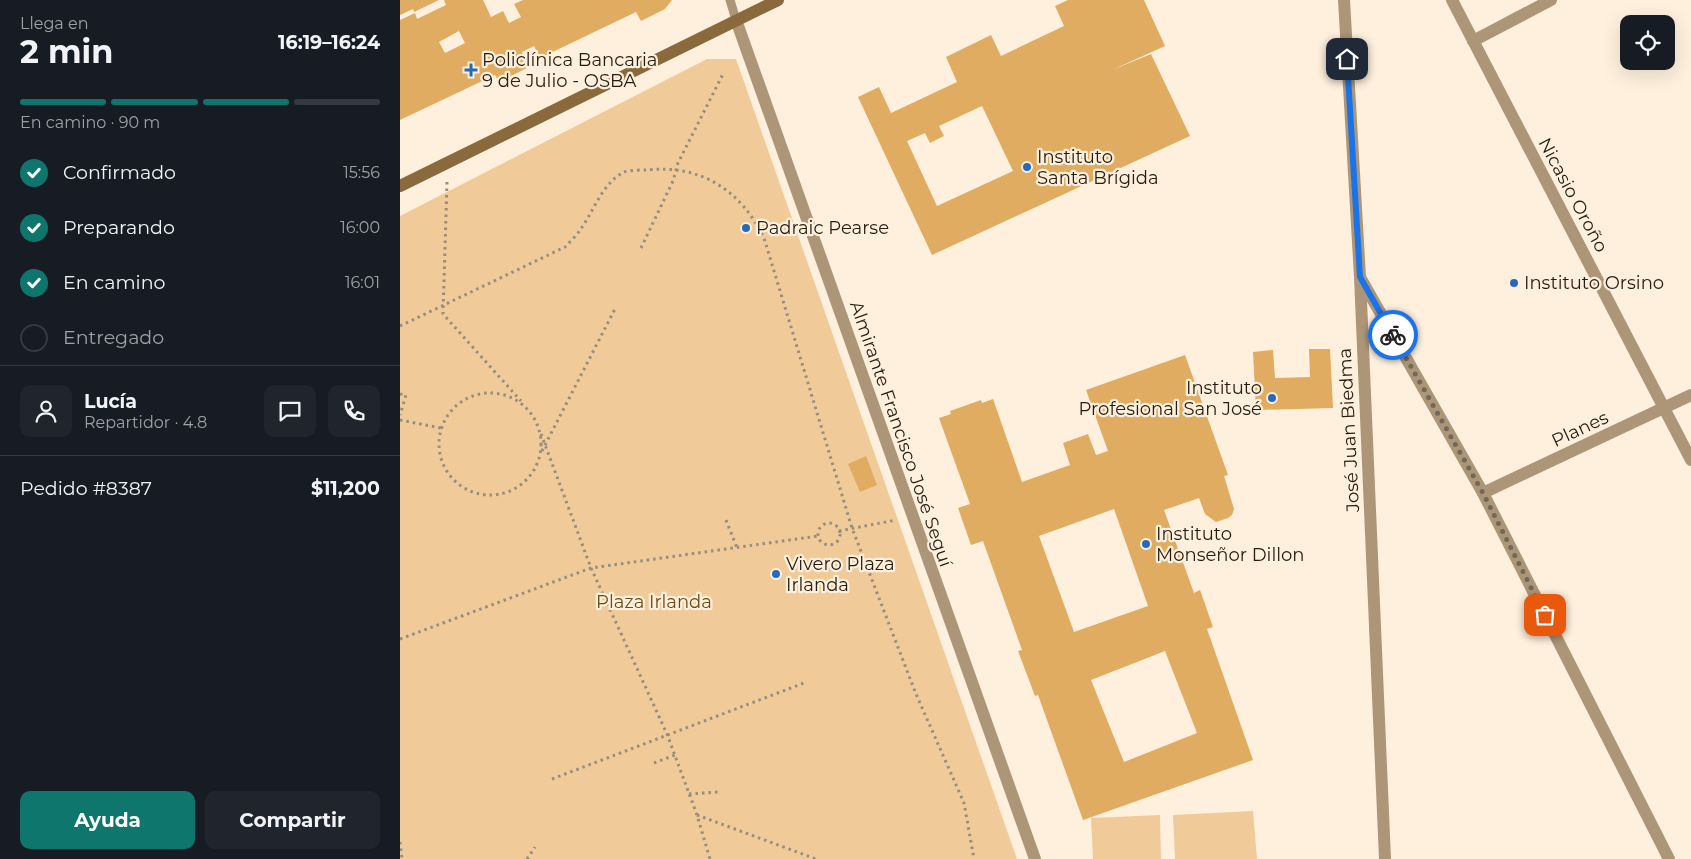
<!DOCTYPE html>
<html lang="es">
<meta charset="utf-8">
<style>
:root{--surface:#171b24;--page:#20242c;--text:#f1f3f6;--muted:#9ea1a6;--line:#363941;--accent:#0f766e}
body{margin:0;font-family:Montserrat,sans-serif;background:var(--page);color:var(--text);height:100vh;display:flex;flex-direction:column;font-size:19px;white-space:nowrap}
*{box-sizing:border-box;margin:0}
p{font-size:16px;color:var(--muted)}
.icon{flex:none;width:28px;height:28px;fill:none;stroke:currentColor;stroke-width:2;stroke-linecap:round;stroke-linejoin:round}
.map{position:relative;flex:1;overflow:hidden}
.sheet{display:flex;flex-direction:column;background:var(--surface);width:400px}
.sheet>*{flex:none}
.tools{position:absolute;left:1220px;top:15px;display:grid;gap:10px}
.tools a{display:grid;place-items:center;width:55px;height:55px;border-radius:10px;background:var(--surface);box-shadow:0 5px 20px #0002;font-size:25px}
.pin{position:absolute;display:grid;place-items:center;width:42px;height:42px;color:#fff;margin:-21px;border-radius:10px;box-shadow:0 2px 8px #0006}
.courier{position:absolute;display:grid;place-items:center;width:50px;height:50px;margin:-25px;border:4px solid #1a73e8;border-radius:50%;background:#fff;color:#222;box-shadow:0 1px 6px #0007}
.summary em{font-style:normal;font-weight:700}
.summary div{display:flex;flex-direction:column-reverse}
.summary{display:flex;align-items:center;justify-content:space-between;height:85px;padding:0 20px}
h1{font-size:32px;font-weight:700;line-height:38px}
.bar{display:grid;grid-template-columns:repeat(4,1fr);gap:8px 5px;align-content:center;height:60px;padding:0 20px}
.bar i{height:6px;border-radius:4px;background:var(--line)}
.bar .selected{background:var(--accent)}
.bar p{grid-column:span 4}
.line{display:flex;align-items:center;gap:12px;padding:0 20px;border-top:1px solid var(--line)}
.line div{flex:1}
.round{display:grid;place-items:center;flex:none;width:52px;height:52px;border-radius:10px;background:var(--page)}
ol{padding:0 20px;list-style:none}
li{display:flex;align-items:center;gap:15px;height:55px}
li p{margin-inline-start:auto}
li .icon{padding:5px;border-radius:50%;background:var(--accent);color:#fff;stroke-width:4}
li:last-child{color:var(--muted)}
li i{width:28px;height:28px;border:2px solid var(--line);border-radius:50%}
.primary-button{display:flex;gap:10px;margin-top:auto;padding:10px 20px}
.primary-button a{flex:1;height:58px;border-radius:10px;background:var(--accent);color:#fff;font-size:20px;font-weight:700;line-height:58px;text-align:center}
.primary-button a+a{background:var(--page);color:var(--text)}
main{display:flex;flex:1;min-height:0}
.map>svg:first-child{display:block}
.green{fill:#f0cb99}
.building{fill:#dfac62;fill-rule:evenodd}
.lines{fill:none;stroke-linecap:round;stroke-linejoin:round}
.path{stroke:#988d7d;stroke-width:3;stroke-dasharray:2.5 4;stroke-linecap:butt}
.service{stroke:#ad9678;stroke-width:9}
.minor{stroke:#ad9678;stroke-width:12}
.secondary{stroke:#8a6a3c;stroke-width:12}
.done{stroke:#726758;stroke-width:5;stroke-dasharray:0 9}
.route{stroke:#1a73e8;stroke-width:6}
.poi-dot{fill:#266abb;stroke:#fef0dd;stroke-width:2}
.labels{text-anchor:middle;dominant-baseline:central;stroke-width:4.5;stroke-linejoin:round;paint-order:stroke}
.poi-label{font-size:18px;fill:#261d11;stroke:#fef0dd;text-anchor:start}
.street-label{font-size:18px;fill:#261d11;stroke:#fef0dd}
.park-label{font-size:18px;fill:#6e4c12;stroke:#fef0dd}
</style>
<main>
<section class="sheet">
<div class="summary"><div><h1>2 min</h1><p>Llega en</p></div><em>16:19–16:24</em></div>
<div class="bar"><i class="selected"></i><i class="selected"></i><i class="selected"></i><i></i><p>En camino · 90 m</p></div>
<ol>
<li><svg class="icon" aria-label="check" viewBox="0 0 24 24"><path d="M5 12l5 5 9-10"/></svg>Confirmado<p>15:56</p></li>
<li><svg class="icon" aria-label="check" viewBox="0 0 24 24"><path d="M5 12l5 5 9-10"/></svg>Preparando<p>16:00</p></li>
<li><svg class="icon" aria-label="check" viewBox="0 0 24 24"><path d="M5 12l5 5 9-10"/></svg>En camino<p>16:01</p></li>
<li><i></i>Entregado</li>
</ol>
<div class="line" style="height:90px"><a class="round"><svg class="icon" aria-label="person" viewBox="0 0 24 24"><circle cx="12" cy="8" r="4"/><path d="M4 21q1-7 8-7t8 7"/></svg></a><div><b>Lucía</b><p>Repartidor · 4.8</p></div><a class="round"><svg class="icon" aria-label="chat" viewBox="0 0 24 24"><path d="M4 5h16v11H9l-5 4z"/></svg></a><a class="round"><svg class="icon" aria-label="phone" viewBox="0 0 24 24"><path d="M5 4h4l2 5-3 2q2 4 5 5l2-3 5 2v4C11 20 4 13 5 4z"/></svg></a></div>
<div class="line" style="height:65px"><div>Pedido #8387</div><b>$11,200</b></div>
<div class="primary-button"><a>Ayuda</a><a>Compartir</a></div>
</section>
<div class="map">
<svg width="1291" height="859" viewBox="0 0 1291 859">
<rect width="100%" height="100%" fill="#fef0dd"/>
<g class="green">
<path d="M307,59H336L617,859H0V216Z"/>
<path d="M853,811L857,859H775L773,815Z"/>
<path d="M760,815L761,859H693L691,818Z"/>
</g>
<g class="building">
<path d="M0,0H39L14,12L13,9L0,15Z"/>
<path d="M44,0H83L91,17L103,11L109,23L121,17L114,4L123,0H272L265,9L241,21L236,12L140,58L134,46L122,52L129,67L99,82L95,75L0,120V20L15,13L17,19L46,5ZM59,31L65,43L45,53L39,42Z"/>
<path d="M668,0H744L765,46L712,70L751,54L790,136L532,255L458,97L479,87L491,113L557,82L546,57L591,35L601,56L664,26L655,6ZM582,106L613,171L537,206L507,141L525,133L530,143L544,136L539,126Z"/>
<path d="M909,349H930L933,408L856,410L853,352L873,350L875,378L910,377Z"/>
<path d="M785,355L828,475L824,476L834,509L832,515L828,518L816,522L805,514L799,498L764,510L794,593L800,590L813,627L807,629L853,760L683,820L638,695L635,696L618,651L622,650L583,541L571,545L558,508L570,504L539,418L551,414L550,411L581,400L582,403L593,399L622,482L670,465L663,443L688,434L696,455L708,451L686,390ZM714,509L748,606L674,632L639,536ZM765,651L797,733L724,762L691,680Z"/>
<path d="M466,456L477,485L460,492L448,464Z"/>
</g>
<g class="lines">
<g class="path">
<path d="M47,182L43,314L121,401"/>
<path d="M241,248L273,181L278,163L323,74"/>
<path d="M0,326L165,247C170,242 176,236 180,230C193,213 202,183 224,172C230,170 240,170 247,170C300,164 341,190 364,238L452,528L516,694L564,803L574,859"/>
<circle cx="90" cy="444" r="51"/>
<path d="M0,394L6,395L0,415"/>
<path d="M0,420L41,428"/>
<path d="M141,434L191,568L267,734L297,815L310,859"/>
<path d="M142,451L216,307"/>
<path d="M326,520L337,548"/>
<circle cx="429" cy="534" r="11"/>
<path d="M439,531L496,520"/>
<path d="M0,639L191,568L418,536"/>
<path d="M254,763L275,755"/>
<path d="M152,779L404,683"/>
<path d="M289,794L318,792"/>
<path d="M297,815L416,859"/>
<path d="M0,842L2,859"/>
<path d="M127,859L135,847"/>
</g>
<path class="service" d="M330,0L336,20"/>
<g class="minor">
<path d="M944,0L960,277L985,859"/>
<path d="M1052,0L1291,460"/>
<path d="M336,20L635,859"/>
<path d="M1073,41L1151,0"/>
<path d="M961,279L1083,493L1269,859"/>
<path d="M1083,493L1291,395"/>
</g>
<path class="secondary" d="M0,186L378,0"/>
</g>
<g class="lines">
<path class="done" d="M993,335L1083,493L1145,615"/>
<path class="route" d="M947,59L960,277L993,335"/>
</g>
<g class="poi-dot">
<path d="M68.5 62.5h5v5h5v5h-5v5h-5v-5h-5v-5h5z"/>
<circle cx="627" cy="167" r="5"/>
<circle cx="346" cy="228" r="5"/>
<circle cx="1114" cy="283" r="5"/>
<circle cx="872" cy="398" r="5"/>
<circle cx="746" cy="544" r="5"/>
<circle cx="376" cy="574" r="5"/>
</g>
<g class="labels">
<g class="poi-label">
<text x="82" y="60">Policlínica Bancaria<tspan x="82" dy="21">9 de Julio - OSBA</tspan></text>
<text x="637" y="157">Instituto<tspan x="637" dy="21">Santa Brígida</tspan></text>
<text x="356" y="228">Padraic Pearse</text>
<text x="1124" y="283">Instituto Orsino</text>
<text x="862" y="388" text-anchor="end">Instituto<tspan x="862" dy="21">Profesional San José</tspan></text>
<text x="756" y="534">Instituto<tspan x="756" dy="21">Monseñor Dillon</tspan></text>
<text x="386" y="564">Vivero Plaza<tspan x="386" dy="21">Irlanda</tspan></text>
</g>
<g class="street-label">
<text transform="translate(1173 195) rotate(62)">Nicasio Oroño</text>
<text transform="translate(1180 429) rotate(-25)">Planes</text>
<text transform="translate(949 430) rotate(-93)">José Juan Biedma</text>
<text transform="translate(501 434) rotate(71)">Almirante Francisco José Seguí</text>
</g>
<g class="park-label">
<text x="254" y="602">Plaza Irlanda</text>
</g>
</g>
</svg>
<div class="tools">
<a><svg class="icon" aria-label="locate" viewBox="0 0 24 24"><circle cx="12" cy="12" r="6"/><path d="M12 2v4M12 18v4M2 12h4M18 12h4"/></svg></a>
</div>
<div class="pin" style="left:1145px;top:615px;background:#ea580c"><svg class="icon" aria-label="bag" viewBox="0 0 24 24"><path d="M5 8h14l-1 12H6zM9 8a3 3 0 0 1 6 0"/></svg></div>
<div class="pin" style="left:947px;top:59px;background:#1f2937"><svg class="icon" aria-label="home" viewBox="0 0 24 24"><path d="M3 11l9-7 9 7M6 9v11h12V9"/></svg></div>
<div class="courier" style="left:993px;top:335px"><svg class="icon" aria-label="bike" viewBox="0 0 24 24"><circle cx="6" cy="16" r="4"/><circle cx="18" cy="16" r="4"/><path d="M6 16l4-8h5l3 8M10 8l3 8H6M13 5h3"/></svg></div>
</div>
</main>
